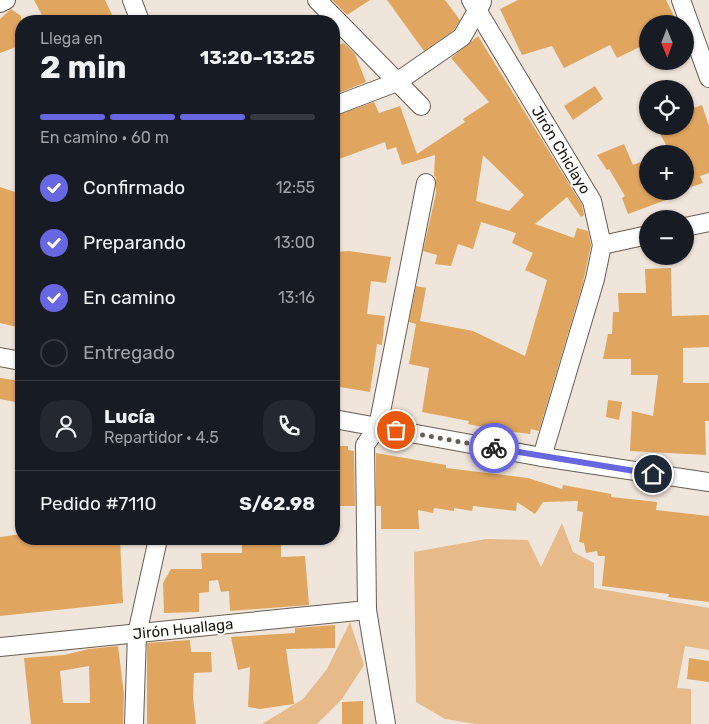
<!DOCTYPE html>
<html lang="es">
<meta charset="utf-8">
<style>
:root{--surface:#171b24;--page:#242831;--text:#f1f3f6;--muted:#9ea1a6;--line:#363941;--accent:#6866e0}
body{margin:0;font-family:Rubik,sans-serif;background:var(--page);color:var(--text);height:100vh;display:flex;flex-direction:column;font-size:19px;white-space:nowrap}
*{box-sizing:border-box;margin:0}
p{font-size:16px;color:var(--muted)}
.icon{flex:none;width:28px;height:28px;fill:none;stroke:currentColor;stroke-width:2;stroke-linecap:round;stroke-linejoin:round}
.map{position:relative;flex:1;overflow:hidden}
.drawer{position:absolute;left:15px;top:15px;width:325px;height:530px;display:flex;flex-direction:column;background:var(--surface);border-radius:20px;box-shadow:0 1px 4px #0004}
.drawer>*{flex:none}
.needle{width:32px;rotate:179deg}
.fabs{position:absolute;left:639px;top:15px;display:grid;gap:10px}
.fabs a{display:grid;place-items:center;width:55px;height:55px;border-radius:50%;background:var(--surface);box-shadow:0 1px 4px #0004;font-size:25px}
.pin{position:absolute;display:grid;place-items:center;width:42px;height:42px;color:#fff;margin:-21px;border:2px solid #fff;border-radius:50%;box-shadow:0 1px 5px #0007}
.courier{position:absolute;display:grid;place-items:center;width:50px;height:50px;margin:-25px;border:4px solid #6866e0;border-radius:50%;background:#fff;color:#222;box-shadow:0 1px 6px #0007}
.summary em{font-style:normal;font-weight:700}
.summary div{display:flex;flex-direction:column-reverse}
.summary{display:flex;align-items:center;justify-content:space-between;height:85px;padding:0 25px}
h1{font-size:32px;font-weight:700;line-height:38px}
.bar{display:grid;grid-template-columns:repeat(4,1fr);gap:8px 5px;align-content:center;height:60px;padding:0 25px}
.bar i{height:6px;border-radius:4px;background:var(--line)}
.bar .active{background:var(--accent)}
.bar p{grid-column:span 4}
.line{display:flex;align-items:center;gap:12px;padding:0 25px;border-top:1px solid var(--line)}
.line div{flex:1}
.round{display:grid;place-items:center;flex:none;width:52px;height:52px;border-radius:20px;background:var(--page)}
ol{padding:0 25px;list-style:none}
li{display:flex;align-items:center;gap:15px;height:55px}
li p{margin-inline-start:auto}
li .icon{padding:5px;border-radius:50%;background:var(--accent);color:#fff;stroke-width:4}
li:last-child{color:var(--muted)}
li i{width:28px;height:28px;border:2px solid var(--line);border-radius:50%}
.map>svg:first-child{display:block}
.green{fill:#e6ba89}
.building{fill:#e0a660;fill-rule:evenodd}
.lines{fill:none;stroke-linecap:round;stroke-linejoin:round}
.street-casing{stroke:#675e54;stroke-width:20}
.street{stroke:#fff;stroke-width:18}
.done{stroke:#645e58;stroke-width:5;stroke-dasharray:0 9}
.route{stroke:#6866e0;stroke-width:6}
.labels{text-anchor:middle;dominant-baseline:central;stroke-width:4;stroke-linejoin:round;paint-order:stroke}
.street-label{font-size:15px;fill:#191612;stroke:#fff}
</style>
<div class="map">
<svg width="709" height="724" viewBox="0 0 709 724">
<rect width="100%" height="100%" fill="#f0e5da"/>
<g class="green">
<path d="M562,523L573,552L594,563V588L709,608V650L685,646L677,688L691,689V724H476L445,719L416,702L414,552L486,539L528,540L541,567Z"/>
<path d="M350,622L364,665L342,699L317,724H262L303,699L327,669Z"/>
</g>
<g class="building">
<path d="M34,0H105L115,21H45Z"/>
<path d="M332,0H370L347,15Z"/>
<path d="M387,0H445L460,20L454,30L424,51Z"/>
<path d="M518,0H666L678,24H648V43L617,58L610,45L564,68L552,46L522,55L500,9Z"/>
<path d="M11,9L21,16V45L0,53V19Z"/>
<path d="M478,36L582,205L584,215L581,217L567,197L535,224L574,238L577,228L588,231L591,245L583,283L539,431L531,429L530,434L497,430L468,424L469,421L422,412L429,368L409,364L416,324L409,322L416,286L426,288L420,321L473,331L525,356L547,280L525,270L533,253L512,243L516,233L481,222L473,249L458,244L451,266L435,264L437,255L423,251L436,193V177L434,176L435,155L402,165L396,147L387,150L385,142L334,161V116L374,102L379,113L400,106L417,154L465,122L463,119L489,102L451,58ZM483,155L524,195L509,211L476,201Z"/>
<path d="M344,43L355,54L366,82L334,95V47Z"/>
<path d="M595,86L603,99L573,120L564,106Z"/>
<path d="M702,105L709,126V173L700,176L703,183L685,189V154H671L656,126H685V111Z"/>
<path d="M624,144L633,165L648,159V191L685,193L628,214L622,198L625,196L609,169L607,170L597,155Z"/>
<path d="M0,187L21,194V328L0,323Z"/>
<path d="M349,251L391,257L386,283L371,281L367,314L385,316L382,345L377,344L370,392L334,386V252Z"/>
<path d="M671,268L672,316L709,315V347L683,348V383H709V421H705L706,455L630,451L632,411L653,416L658,375H631V359H603L608,334H612L613,312H619L618,293H646L645,269Z"/>
<path d="M0,378L21,381V403L0,399Z"/>
<path d="M608,400L622,402L619,420L606,417Z"/>
<path d="M334,446H348V450L354,451L355,506H336Z"/>
<path d="M376,453L446,465V468L528,478L562,489L563,485L611,494V497L657,502L656,510L709,516V602L668,597L669,594L602,586L605,556H598L597,551L586,553L584,543L579,542L583,512L577,511L578,501L543,502L535,514L517,502L516,511L473,506L472,511L454,508V511L434,508L433,513L418,510L419,529H381V506H376Z"/>
<path d="M21,534V539H120L123,603L0,616V537Z"/>
<path d="M242,539H281V557L305,556L309,605L230,611L229,591L221,592L218,580L209,581V592L199,593V612L164,613L163,583L171,569H202L201,553H242Z"/>
<path d="M335,625V648L286,649L294,704L260,709L248,707L250,667L238,670L231,637L295,633V628Z"/>
<path d="M190,640L191,652H211L212,672L194,673L193,697L196,724H147V643Z"/>
<path d="M118,646L124,694L123,724H31L24,658L64,655L89,649ZM89,666L90,703H63L60,671Z"/>
<path d="M689,658L709,661V682L687,679Z"/>
<path d="M363,701V724H342V702Z"/>
</g>
<g class="lines">
<g class="street-casing">
<g id="street">
<path d="M132,0L140,21"/>
<path d="M317,0L421,106"/>
<path d="M471,0L592,201L602,245L595,279L542,457"/>
<path d="M681,0L709,78"/>
<path d="M0,3L6,0"/>
<path d="M334,106L397,82L462,37L482,2"/>
<path d="M685,227L709,222"/>
<path d="M602,245L648,235"/>
<path d="M0,357L21,361"/>
<path d="M334,419L542,457L709,482"/>
<path d="M0,647L367,610"/>
<path d="M134,724L137,634L158,539"/>
<path d="M386,724L367,610L365,445L378,427L426,183"/>
</g>
</g>
<use href="#street" class="street"/>
</g>
<g class="lines">
<path class="done" d="M396,430L494,448"/>
<path class="route" d="M494,448L653,474"/>
</g>
<g class="labels">
<g class="street-label">
<text transform="translate(561 150) rotate(59)">Jirón Chiclayo</text>
<text transform="translate(183 629) rotate(-6)">Jirón Huallaga</text>
</g>
</g>
</svg>
<div class="fabs">
<a><svg class="needle" viewBox="-14 -14 28 28"><path d="M0-13l5 13h-10z" fill="#e53935"/><path d="M0 13l5-13h-10z" fill="#9ea1a6"/></svg></a>
<a><svg class="icon" aria-label="locate" viewBox="0 0 24 24"><circle cx="12" cy="12" r="6"/><path d="M12 2v4M12 18v4M2 12h4M18 12h4"/></svg></a>
<a>+</a>
<a>−</a>
</div>
<div class="pin" style="left:396px;top:430px;background:#ea580c"><svg class="icon" aria-label="bag" viewBox="0 0 24 24"><path d="M5 8h14l-1 12H6zM9 8a3 3 0 0 1 6 0"/></svg></div>
<div class="pin" style="left:653px;top:474px;background:#1f2937"><svg class="icon" aria-label="home" viewBox="0 0 24 24"><path d="M3 11l9-7 9 7M6 9v11h12V9"/></svg></div>
<div class="courier" style="left:494px;top:448px"><svg class="icon" aria-label="bike" viewBox="0 0 24 24"><circle cx="6" cy="16" r="4"/><circle cx="18" cy="16" r="4"/><path d="M6 16l4-8h5l3 8M10 8l3 8H6M13 5h3"/></svg></div>
<section class="drawer">
<div class="summary"><div><h1>2 min</h1><p>Llega en</p></div><em>13:20–13:25</em></div>
<div class="bar"><i class="active"></i><i class="active"></i><i class="active"></i><i></i><p>En camino · 60 m</p></div>
<ol>
<li><svg class="icon" aria-label="check" viewBox="0 0 24 24"><path d="M5 12l5 5 9-10"/></svg>Confirmado<p>12:55</p></li>
<li><svg class="icon" aria-label="check" viewBox="0 0 24 24"><path d="M5 12l5 5 9-10"/></svg>Preparando<p>13:00</p></li>
<li><svg class="icon" aria-label="check" viewBox="0 0 24 24"><path d="M5 12l5 5 9-10"/></svg>En camino<p>13:16</p></li>
<li><i></i>Entregado</li>
</ol>
<div class="line" style="height:90px"><a class="round"><svg class="icon" aria-label="person" viewBox="0 0 24 24"><circle cx="12" cy="8" r="4"/><path d="M4 21q1-7 8-7t8 7"/></svg></a><div><b>Lucía</b><p>Repartidor · 4.5</p></div><a class="round"><svg class="icon" aria-label="phone" viewBox="0 0 24 24"><path d="M5 4h4l2 5-3 2q2 4 5 5l2-3 5 2v4C11 20 4 13 5 4z"/></svg></a></div>
<div class="line" style="height:65px"><div>Pedido #7110</div><b>S/62.98</b></div>
</section>
</div>
